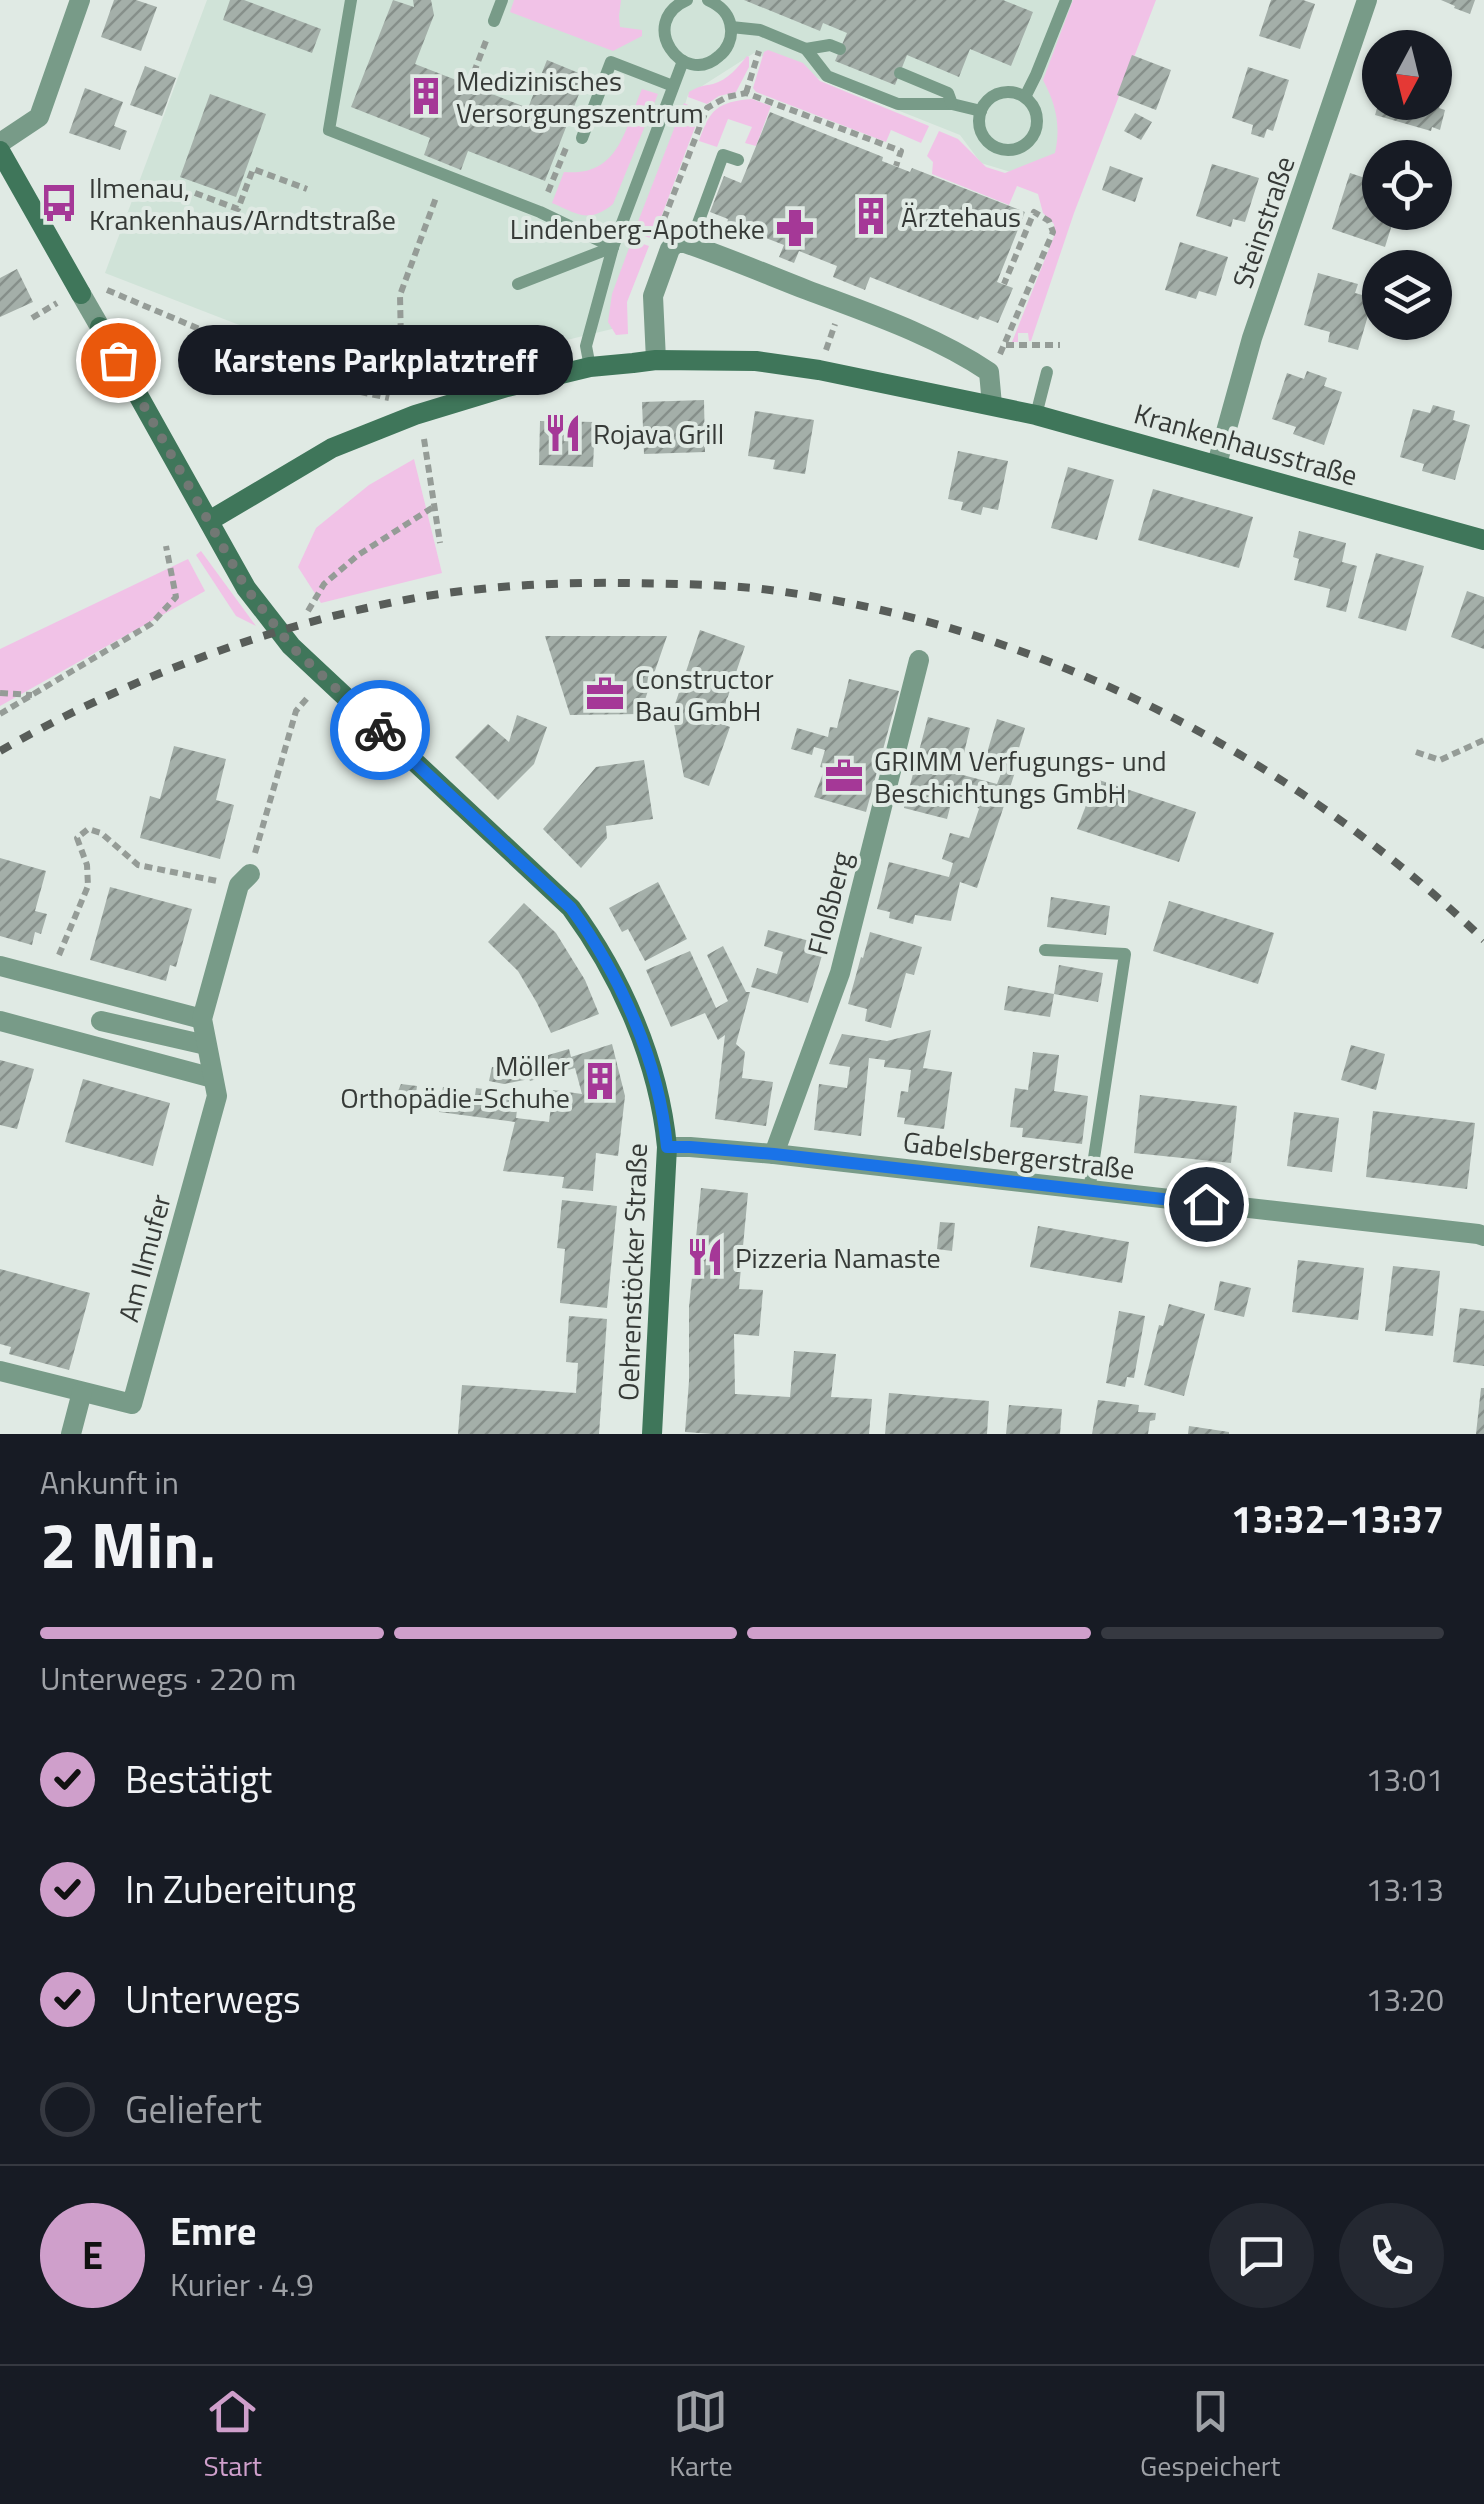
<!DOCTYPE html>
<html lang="de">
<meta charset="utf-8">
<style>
:root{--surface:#171b24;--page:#242831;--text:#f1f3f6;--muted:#9ea1a6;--line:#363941;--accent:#cf9fcb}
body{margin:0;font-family:"Titillium Web",sans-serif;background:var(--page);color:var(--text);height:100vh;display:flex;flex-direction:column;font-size:38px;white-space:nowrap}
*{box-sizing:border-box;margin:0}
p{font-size:32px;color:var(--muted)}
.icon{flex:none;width:55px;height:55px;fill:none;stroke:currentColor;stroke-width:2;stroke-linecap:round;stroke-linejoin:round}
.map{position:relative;height:1434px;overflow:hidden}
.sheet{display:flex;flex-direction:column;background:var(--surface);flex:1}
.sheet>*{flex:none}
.needle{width:65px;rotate:187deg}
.buttons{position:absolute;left:1362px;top:30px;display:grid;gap:20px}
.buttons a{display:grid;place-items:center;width:90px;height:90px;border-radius:50%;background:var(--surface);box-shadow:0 2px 8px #0004;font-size:50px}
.pin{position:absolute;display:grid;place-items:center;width:85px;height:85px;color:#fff;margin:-42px;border:5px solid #fff;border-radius:50%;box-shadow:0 2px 10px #0007}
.courier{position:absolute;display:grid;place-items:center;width:100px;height:100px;margin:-50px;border:8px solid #1a73e8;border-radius:50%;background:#fff;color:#222;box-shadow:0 2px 12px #0007}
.bubble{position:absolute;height:70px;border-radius:35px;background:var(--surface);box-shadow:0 2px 8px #0004;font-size:32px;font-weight:700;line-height:70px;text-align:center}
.summary em{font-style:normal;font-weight:700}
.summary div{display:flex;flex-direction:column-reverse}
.summary{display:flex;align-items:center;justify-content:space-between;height:170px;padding:0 40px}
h1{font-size:65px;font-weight:700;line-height:75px}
.bar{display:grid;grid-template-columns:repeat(4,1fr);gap:15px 10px;align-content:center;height:120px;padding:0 40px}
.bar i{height:12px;border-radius:8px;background:var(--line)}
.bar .current{background:var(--accent)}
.bar p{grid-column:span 4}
.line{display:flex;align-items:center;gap:25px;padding:0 40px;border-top:2px solid var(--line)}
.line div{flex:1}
.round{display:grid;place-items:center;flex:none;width:105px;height:105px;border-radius:52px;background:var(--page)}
ol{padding:0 40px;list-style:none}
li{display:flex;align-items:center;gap:30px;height:110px}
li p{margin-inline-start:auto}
li .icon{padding:10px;border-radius:50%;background:var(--accent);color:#111;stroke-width:4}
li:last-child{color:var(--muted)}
li i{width:55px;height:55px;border:5px solid var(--line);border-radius:50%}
.tabs{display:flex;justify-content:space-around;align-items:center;height:140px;border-top:2px solid var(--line);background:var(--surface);font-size:28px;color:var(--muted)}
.tabs a{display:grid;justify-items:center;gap:5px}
.tabs .current{color:var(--accent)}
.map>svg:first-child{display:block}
.built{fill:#d0e3d8}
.grass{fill:#f1c2e7}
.building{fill:url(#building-hatch)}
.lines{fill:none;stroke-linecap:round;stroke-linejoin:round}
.path{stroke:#959c97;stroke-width:6;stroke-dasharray:8 5;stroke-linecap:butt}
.lane{stroke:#789b88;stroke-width:12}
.street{stroke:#789b88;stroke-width:20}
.secondary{stroke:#3f765a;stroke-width:20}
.rail{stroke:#585d59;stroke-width:8;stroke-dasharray:12 12;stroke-linecap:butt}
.done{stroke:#727874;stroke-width:10;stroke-dasharray:0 18}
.route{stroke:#1a73e8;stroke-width:12}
.labels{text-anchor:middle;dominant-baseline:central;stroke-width:8;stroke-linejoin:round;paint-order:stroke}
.poi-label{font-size:28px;fill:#363a37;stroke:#e0eae4;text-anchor:start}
.street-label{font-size:28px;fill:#363a37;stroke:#e0eae4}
</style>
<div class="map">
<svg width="1484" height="1434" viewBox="0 0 1484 1434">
<defs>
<pattern id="building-hatch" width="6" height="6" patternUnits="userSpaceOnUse" patternTransform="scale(2.5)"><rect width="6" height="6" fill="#a4afa9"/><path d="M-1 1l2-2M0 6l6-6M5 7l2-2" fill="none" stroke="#868f8a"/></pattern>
</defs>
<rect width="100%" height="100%" fill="#e0eae4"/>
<path class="built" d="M207,0H1142L1075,179L1027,177L981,163L960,135L754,53L688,95L612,329L389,383L105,273Z"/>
<g class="grass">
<path d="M514,0H621L619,16L620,27L642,30V36L613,51L510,12Z"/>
<path d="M1073,0H1156L1074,213L1031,341H1029L1028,333H1018V342H1012L1055,234L1054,224L1043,213L1038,194L1017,186L1009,205L932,174L933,162L927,156L939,131L958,139L986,167L1005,173L1055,153C1061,126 1056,104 1043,80Z"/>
<path d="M768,50L803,63L820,81L929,126L921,143L891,130L886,142L756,92L753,88L764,52Z"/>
<path d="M747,56L749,57V67L736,92L719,96L707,104L688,97L689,92C699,86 703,86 713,84C728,80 738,67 747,56Z"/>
<path d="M642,89L658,94L613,204C589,224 578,214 552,203L564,172C619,177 624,131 642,89Z"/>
<path d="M752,99L771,106L756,146L745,143L752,127L728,119L717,147L699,141C710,109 717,102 752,99Z"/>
<path d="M684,103L701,111L654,236L650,238L634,232Z"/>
<path d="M632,240L649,246L627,302L628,334L616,335L608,322L612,294Z"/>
<path d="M414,459L442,573L321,603L298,567L316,528L369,485Z"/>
<path d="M201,551L256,626L236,616L196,555Z"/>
<path d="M188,559L205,591L0,706V649Z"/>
</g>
<g class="building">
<path d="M114,0H136L157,7L141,51L101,37Z"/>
<path d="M230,0H244L321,29L312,53L223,20Z"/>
<path d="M393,0L414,7L413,0H431L434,15L415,64L528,108L547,60L586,76L545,181L468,151L461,170L424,155L430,138L351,107Z"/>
<path d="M744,0H1003L1033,12L1011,66L970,49L959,77L907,55L895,85L835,61L847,33L823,23L820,31Z"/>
<path d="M1271,0H1303L1315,4L1300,49L1259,36Z"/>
<path d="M1441,0H1475L1470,14L1454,8L1455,6Z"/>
<path d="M1132,55L1171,70L1156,110L1117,95Z"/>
<path d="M145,66L176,78L162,116L130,105Z"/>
<path d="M1248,67L1289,80L1273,131L1267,129L1264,138L1251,134L1253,125L1232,118Z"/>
<path d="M1435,78L1447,82L1439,108L1445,110L1440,130L1432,127L1431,131L1375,115L1379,102H1435Z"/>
<path d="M85,88L123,102L114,126L127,131L120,150L69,133Z"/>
<path d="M210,94L266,114L236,197L180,177Z"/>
<path d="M770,112L883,157L882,161L910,172L912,168L1025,212L997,282L1013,288L998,323L980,316L978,320L870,277L865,290L833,277L837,266L799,251L794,263L779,257L784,245L727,223L728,219L710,212L724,176L741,183Z"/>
<path d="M1135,113L1152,122L1141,140L1124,131Z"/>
<path d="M1212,164L1259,178L1245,222L1233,219L1231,227L1196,216Z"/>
<path d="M1110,166L1143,178L1135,202L1102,190Z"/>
<path d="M1350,173L1380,183V212H1396L1385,247L1332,229Z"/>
<path d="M1180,242L1228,257L1216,296L1199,291L1196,299L1165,290Z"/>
<path d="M17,269L33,302L0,317V278Z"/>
<path d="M1318,273L1358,284L1355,293L1373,298L1358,350L1328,342L1330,332L1304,325Z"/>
<path d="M1307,371L1327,378L1324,386L1342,392L1324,445L1293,434L1296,427L1272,419L1287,373L1304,379Z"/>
<path d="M704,400L705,452L644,454L642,402Z"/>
<path d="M1433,405L1455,411L1453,420L1470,425L1455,480L1422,471L1424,464L1400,457L1413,409L1430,413Z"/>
<path d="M755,411L814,420L805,474L773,469L775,460L748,456Z"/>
<path d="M540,421L595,422L593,467L539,465Z"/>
<path d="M958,451L1008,461L998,510L983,507L981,515L961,510L963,502L948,499Z"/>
<path d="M1068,467L1114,480L1097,540L1051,528Z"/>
<path d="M1153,489L1253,517L1239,568L1138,540Z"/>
<path d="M1299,531L1346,543L1342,562L1357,566L1346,612L1326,607L1330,589L1294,580L1299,559L1293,557Z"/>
<path d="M1376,553L1424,566L1406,631L1358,618Z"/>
<path d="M1467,591L1484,597V649L1451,637Z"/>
<path d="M700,630L745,646L719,723L730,727L709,786L684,777L672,713Z"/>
<path d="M545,636H667L640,714L570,715Z"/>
<path d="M849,679L899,691L866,812L814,797L825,768L820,767L825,750L814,747L812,755L791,749L797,728L828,737L830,727L837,728Z"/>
<path d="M517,715L547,727L534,764L498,800L455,757L488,724L509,742Z"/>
<path d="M928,717L970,728L959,774L997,784L1005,763L1017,766L977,888L960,882L951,921L915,915L913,924L889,918L890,912L877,909L889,862L949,877L953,863L942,859L950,833L969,838L979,809L972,801L953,796L947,819L904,808Z"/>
<path d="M997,719L1025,728L1015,761L987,753Z"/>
<path d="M174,746L226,759L216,800L234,805L220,859L140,838L150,796L160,799Z"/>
<path d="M644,760L653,819L606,826L607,838L581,868L543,829L596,767Z"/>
<path d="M1096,779L1196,812L1179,862L1077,829Z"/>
<path d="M0,858L46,871L35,911L47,914L41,934L35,932L32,945L0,936Z"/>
<path d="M658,882L687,939L645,961L628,929L622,932L609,908Z"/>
<path d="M110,887L192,909L176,967L170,965L166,981L90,960Z"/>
<path d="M1051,897L1110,906L1106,935L1047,927Z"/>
<path d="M1169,901L1274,933L1258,984L1153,951Z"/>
<path d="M524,903L556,933L585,980L599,1014L551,1033L537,1003L518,971L488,942Z"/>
<path d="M768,930L825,945L808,1003L751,987L757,968L777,974L783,952L764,946Z"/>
<path d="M870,932L922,947L914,975L906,973L891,1028L865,1021L867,1009L848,1004L861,957L863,958Z"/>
<path d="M723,946L746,992H750L736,1044L745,1052L742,1078L773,1082L766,1126L715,1119L725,1035L718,1040L705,1013L671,1027L646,970L690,951L716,1008L728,1001L707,955Z"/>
<path d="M1059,965L1103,973L1098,1002L1054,994Z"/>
<path d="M1008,986L1054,994L1050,1017L1004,1010Z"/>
<path d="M931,1030L923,1068L952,1072L944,1129L904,1124L905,1118L897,1117L901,1091L908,1092L911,1070L884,1067L885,1060L869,1058L861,1136L814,1130L819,1084L847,1088L850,1067L829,1064L842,1034L887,1041Z"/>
<path d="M612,1044L625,1096L618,1156L596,1153L593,1191L562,1188L564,1177L503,1171L515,1122L439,1112L443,1087L454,1089L453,1100L474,1103L476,1088L519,1094L516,1118L549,1122L553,1090L582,1094L575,1068L530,1081L529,1079L504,1084L489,1081L492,1067L504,1068L569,1049L571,1057Z"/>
<path d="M1351,1045L1385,1054L1376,1090L1341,1080Z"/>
<path d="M1033,1052L1059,1055L1054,1091L1088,1096L1082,1144L1022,1137L1023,1128L1010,1127L1015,1088L1028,1090Z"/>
<path d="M0,1060L34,1069L17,1129L0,1125Z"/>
<path d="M83,1079L170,1103L153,1166L65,1142Z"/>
<path d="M401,1084L417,1086L414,1108L392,1106Z"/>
<path d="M1140,1095L1237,1106L1231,1163L1134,1153Z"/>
<path d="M1373,1111L1475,1123L1467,1189L1366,1177Z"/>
<path d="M1294,1112L1339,1118L1332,1172L1287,1166Z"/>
<path d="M701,1188L748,1193L739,1289L763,1290L759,1336L734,1334L735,1394L790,1397L794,1351L836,1354L831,1397L872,1399L869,1434H713L685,1432L689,1381V1307Z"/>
<path d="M562,1200L617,1206L607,1308L560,1303L565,1249L557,1248Z"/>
<path d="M940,1222L955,1223L952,1251L937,1249Z"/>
<path d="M1038,1226L1129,1242L1122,1283L1030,1267Z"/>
<path d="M1298,1260L1364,1268L1358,1320L1292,1312Z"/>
<path d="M1393,1266L1440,1271L1433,1336L1385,1331Z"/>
<path d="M0,1269L90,1293L69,1370L9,1354L11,1347L0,1344Z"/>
<path d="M1220,1281L1251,1288L1244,1317L1214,1310Z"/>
<path d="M1169,1304L1205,1314L1184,1396L1144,1385L1159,1325L1163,1326Z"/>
<path d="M1460,1308L1484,1311V1366L1453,1362Z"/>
<path d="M1119,1311L1145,1316L1134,1378L1127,1377L1125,1387L1106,1383Z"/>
<path d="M569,1316L607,1319L599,1434H458L462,1385L576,1393L578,1363L566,1362Z"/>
<path d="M1481,1388H1484V1434H1476Z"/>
<path d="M889,1393L989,1401L987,1434H885Z"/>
<path d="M1098,1400L1139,1405L1138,1412L1156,1413L1155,1420L1150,1421L1148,1434H1092Z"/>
<path d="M1009,1405L1062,1409L1060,1434H1006Z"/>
<path d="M1189,1426L1229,1432V1434H1188Z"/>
</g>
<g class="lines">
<g class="path">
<path d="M469,85L486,41"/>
<path d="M746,93L759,51"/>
<path d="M548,192L566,148"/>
<path d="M195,193L238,209L253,169L307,189"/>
<path d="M664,219L707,108L727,97L746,93L901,151L896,166"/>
<path d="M107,290L337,387L389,398"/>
<path d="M32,318L57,303"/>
<path d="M1006,345H1060"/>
<path d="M826,350L835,324"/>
<path d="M1000,354L1053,232L1049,221L1034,212L1004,284"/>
<path d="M337,387C344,368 347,344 373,349C383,351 387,353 398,350L401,344L400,295L437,195"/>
<path d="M424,439L440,543"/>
<path d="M308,611L324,584L358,555L435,506"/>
<path d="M0,693L32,695"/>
<path d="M0,714L151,624L176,597L166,546"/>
<path d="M1416,752L1440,760L1484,740"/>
<path d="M255,853L296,711L309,696"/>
<path d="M59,955L88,886L87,865L77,838L88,829L101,833L138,865L217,881"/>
</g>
<g class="lane">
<path d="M351,0L329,130L540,212L613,247"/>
<path d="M687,0C636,22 683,89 719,56C727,50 732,39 731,29C730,14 721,6 708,0"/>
<path d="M494,21L502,0"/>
<path d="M731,27L760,30L806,49L827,76L898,104H952L981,111"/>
<path d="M806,49L830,45L840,49"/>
<path d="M900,73L948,93L952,104"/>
<circle cx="1008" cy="121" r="29"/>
<path d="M1025,97L1036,75L1066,0"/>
<path d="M582,138L611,62L673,86"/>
<path d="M690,245L723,155L738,160"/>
<path d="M518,284L613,247"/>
<path d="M590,367L586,346L613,247L683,61"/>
<path d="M1036,415L1047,372"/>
<path d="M1045,950L1125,954L1089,1191"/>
</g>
<g class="street">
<path d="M0,143L39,117L80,0"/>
<path d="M81,294L100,327"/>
<path d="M656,360L653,296L670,249L676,243H685C726,257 766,274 807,290C868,313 934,335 989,372L992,405"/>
<path d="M1217,464L1252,338L1367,0"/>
<path d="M0,966L202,1019"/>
<path d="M0,1021L213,1078"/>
<path d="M101,1021L206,1045"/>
<path d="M667,1147H690L774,1154L1478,1234L1484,1236"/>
<path d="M774,1154L840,973L919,660"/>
<path d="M0,1371L132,1404L217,1096L202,1019L239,885L250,874"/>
<path d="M71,1434L82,1392"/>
</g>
<g class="secondary">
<path d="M0,151L81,294"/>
<path d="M100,327L246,588L291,646L571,908C621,976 659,1062 667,1147L652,1434"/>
<path d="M209,521L332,448L415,415L507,387L590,367L633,363L656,360L756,361L819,370L1036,415L1484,540"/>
</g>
<path class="rail" d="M0,751C128,678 270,625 415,598C484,586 555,582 625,583C673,584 722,584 770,590C1038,625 1290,754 1484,940"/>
</g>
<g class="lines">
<path class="done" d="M118,360L246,588L291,646L380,730"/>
<path class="route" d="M380,730L571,908C621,976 659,1062 667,1147H690L774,1154L1206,1204"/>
</g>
<defs>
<g id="building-bare" transform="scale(3)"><path d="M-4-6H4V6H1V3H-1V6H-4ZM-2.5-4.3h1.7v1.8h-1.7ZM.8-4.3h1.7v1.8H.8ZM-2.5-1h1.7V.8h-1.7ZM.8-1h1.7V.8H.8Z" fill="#a53897" stroke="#e0eae4" stroke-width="2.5" paint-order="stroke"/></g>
<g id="bus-bare" transform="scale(3)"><path d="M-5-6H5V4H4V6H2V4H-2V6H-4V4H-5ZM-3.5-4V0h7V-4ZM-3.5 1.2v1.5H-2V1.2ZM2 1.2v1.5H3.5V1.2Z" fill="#a53897" stroke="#e0eae4" stroke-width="2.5" paint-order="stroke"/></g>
<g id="pharmacy-bare" transform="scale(3)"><path d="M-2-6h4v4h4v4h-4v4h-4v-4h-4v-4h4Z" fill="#a53897" stroke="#e0eae4" stroke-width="2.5" paint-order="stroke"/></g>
<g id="restaurant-bare" transform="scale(3)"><path d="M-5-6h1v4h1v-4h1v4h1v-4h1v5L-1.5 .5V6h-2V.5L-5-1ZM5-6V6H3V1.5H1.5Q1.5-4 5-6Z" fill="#a53897" stroke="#e0eae4" stroke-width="2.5" paint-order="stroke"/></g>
<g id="office-bare" transform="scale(3)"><path d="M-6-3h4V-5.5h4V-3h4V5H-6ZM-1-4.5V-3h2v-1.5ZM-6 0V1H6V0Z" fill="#a53897" stroke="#e0eae4" stroke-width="2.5" paint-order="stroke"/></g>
</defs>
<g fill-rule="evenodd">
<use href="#building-bare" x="426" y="96"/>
<use href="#bus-bare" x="59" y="203"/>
<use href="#building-bare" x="871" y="216"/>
<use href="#pharmacy-bare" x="795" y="228"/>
<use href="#restaurant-bare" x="563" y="433"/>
<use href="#office-bare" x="605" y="694"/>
<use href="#office-bare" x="844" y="776"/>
<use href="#building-bare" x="600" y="1081"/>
<use href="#restaurant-bare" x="705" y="1257"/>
</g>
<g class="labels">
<g class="poi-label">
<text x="456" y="80">Medizinisches<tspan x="456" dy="32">Versorgungszentrum</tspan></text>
<text x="89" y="187">Ilmenau,<tspan x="89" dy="32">Krankenhaus/Arndtstraße</tspan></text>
<text x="901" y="216">Ärztehaus</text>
<text x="765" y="228" text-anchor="end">Lindenberg-Apotheke</text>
<text x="593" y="433">Rojava Grill</text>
<text x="635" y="678">Constructor<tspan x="635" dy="32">Bau GmbH</tspan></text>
<text x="874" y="760">GRIMM Verfugungs- und<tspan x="874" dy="32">Beschichtungs GmbH</tspan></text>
<text x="570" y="1065" text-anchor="end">Möller<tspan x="570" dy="32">Orthopädie-Schuhe</tspan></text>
<text x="735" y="1257">Pizzeria Namaste</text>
</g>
<g class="street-label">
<text transform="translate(1263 222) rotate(-71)">Steinstraße</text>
<text transform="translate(1246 444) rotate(16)">Krankenhausstraße</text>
<text transform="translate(829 903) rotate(-76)">Floßberg</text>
<text transform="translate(1019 1155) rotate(7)">Gabelsbergerstraße</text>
<text transform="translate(144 1258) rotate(-75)">Am Ilmufer</text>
<text transform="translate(632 1272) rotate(-88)">Oehrenstöcker Straße</text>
</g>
</g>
</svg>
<div class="buttons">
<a><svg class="needle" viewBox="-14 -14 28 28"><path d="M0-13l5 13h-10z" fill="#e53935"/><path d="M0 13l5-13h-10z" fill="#9ea1a6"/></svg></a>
<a><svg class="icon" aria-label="locate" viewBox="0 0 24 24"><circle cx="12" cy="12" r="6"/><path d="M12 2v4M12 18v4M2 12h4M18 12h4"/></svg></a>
<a><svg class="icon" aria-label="layers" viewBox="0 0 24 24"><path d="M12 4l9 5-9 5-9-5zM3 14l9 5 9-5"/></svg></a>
</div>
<div class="pin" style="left:118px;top:360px;background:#ea580c"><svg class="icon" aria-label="bag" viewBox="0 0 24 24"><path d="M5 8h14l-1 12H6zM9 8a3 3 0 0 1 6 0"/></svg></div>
<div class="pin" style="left:1206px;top:1204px;background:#1f2937"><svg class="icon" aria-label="home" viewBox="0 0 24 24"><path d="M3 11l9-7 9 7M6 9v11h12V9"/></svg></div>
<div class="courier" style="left:380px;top:730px"><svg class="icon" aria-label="bike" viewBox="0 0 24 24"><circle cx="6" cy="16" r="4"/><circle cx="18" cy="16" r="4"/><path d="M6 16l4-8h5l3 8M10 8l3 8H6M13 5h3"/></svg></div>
<div class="bubble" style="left:178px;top:325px;width:395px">Karstens Parkplatztreff</div>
</div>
<section class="sheet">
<div class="summary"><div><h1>2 Min.</h1><p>Ankunft in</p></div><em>13:32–13:37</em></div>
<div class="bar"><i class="current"></i><i class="current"></i><i class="current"></i><i></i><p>Unterwegs · 220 m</p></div>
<ol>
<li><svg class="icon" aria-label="check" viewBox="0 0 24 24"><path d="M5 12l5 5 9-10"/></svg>Bestätigt<p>13:01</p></li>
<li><svg class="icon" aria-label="check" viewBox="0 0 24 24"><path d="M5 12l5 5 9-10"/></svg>In Zubereitung<p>13:13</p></li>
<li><svg class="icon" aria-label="check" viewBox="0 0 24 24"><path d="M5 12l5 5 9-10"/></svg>Unterwegs<p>13:20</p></li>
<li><i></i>Geliefert</li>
</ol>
<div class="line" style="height:180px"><b class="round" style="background:var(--accent);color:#111">E</b><div><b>Emre</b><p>Kurier · 4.9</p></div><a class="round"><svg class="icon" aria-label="chat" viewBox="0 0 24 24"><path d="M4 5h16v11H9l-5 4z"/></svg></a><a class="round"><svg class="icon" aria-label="phone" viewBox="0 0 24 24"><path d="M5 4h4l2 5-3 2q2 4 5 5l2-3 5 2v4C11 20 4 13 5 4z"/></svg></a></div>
</section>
<nav class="tabs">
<a class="current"><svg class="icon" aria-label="home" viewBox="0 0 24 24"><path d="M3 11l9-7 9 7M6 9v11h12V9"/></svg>Start</a>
<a><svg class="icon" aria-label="map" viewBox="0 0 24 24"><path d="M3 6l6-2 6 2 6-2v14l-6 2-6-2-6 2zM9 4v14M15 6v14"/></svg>Karte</a>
<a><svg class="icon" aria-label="saved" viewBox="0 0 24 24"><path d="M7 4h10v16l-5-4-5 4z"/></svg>Gespeichert</a>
</nav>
